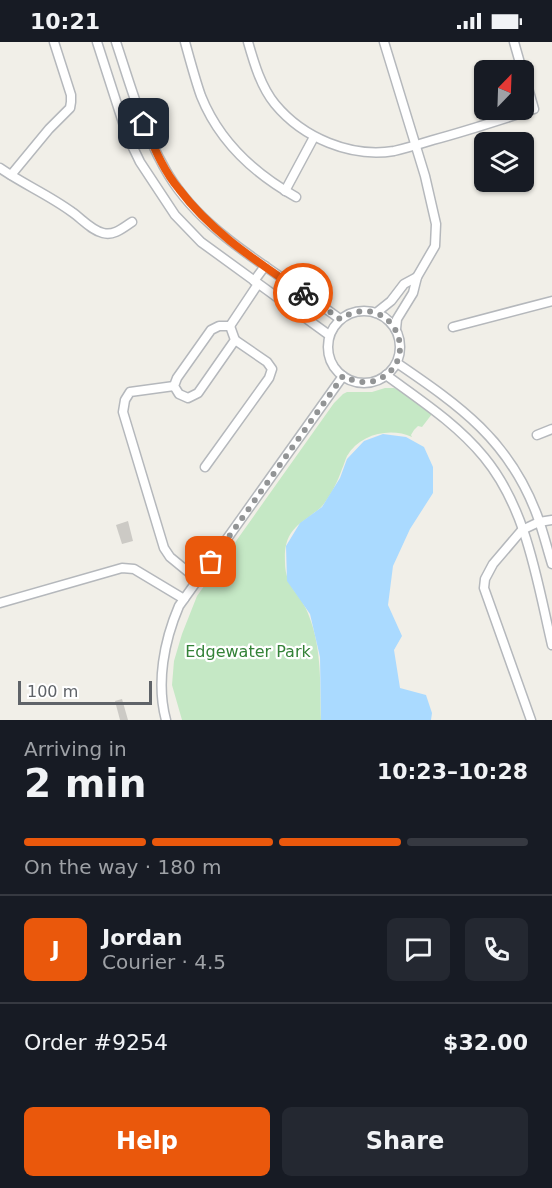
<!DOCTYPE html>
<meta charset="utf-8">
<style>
:root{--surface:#171b24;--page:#242831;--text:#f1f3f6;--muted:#9ea1a6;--line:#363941;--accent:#ea580c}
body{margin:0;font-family:"DejaVu Sans",sans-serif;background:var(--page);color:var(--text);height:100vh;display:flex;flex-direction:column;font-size:22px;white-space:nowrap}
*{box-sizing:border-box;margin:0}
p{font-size:20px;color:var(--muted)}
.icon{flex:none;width:33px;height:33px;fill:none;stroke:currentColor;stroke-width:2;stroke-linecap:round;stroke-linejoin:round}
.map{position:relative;height:678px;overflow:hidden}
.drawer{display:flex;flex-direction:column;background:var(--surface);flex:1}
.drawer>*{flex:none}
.needle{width:39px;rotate:23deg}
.buttons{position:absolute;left:474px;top:18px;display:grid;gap:12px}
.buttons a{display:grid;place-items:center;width:60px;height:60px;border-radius:9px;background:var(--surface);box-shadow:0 2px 4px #0004;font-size:30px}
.scale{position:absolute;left:18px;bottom:15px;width:134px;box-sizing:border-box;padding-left:6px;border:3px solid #5f6368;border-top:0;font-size:16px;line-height:21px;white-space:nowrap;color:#5f6368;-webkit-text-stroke:4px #fff;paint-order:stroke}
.pin{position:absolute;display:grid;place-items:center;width:51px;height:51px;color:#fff;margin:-26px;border-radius:12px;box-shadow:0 3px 9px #0006}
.courier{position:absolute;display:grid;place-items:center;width:60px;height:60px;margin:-30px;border:4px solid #ea580c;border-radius:50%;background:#fff;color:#222;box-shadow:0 2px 8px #0007}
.headline em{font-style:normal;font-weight:800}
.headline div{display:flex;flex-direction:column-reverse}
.headline{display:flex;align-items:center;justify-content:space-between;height:102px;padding:0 24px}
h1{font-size:39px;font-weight:800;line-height:45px}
.bar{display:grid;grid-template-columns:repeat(4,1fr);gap:9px 6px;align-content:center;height:72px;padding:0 24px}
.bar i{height:8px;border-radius:4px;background:var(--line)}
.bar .active{background:var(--accent)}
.bar p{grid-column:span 4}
.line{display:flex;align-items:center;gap:15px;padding:0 24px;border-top:2px solid var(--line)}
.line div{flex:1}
.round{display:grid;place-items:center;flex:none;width:63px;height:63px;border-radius:9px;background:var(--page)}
.button{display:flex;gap:12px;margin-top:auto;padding:12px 24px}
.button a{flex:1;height:69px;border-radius:9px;background:var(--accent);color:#fff;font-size:24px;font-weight:800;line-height:69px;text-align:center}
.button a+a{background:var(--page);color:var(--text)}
.status{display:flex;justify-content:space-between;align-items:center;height:42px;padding:0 30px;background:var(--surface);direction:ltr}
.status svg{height:16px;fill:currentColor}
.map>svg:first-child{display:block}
.green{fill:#c5e8c5}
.water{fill:#aadaff}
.building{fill:#cccac5}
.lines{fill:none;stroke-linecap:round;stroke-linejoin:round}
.minor-casing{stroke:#b5b8bc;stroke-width:11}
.minor{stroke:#fff;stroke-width:8}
.done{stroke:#929495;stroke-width:6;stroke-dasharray:0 10.8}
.route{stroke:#ea580c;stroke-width:8}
.labels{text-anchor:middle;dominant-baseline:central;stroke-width:4.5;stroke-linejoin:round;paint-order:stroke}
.park-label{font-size:16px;fill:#348238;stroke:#fff}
</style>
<div class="status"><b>10:21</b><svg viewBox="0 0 49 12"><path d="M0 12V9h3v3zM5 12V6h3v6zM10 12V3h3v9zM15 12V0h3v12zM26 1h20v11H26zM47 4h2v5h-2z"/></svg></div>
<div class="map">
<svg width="552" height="678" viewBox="0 0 552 678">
<rect width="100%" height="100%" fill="#f1efe8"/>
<path class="green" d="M385,346H394L399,348L432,372L422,385L418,384L414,388L411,393L412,395C390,385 360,392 347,414C345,418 344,423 342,427C338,439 331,453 323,463C319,468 313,471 309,475C290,487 284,498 285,520C285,547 302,552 309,574C322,607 320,643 321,678H182L172,643L174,619L182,592L197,554L334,361L343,352L347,350H372Z"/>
<path class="water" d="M383,392L406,395L424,405L433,425V451L410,487L393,524L388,563L402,594L394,608L400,646L426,653L432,671L431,678H321L320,615L310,572L287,539L286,504L300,481L322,465L340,436L347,417L364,399Z"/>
<g class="building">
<path d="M128,479L133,499L122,502L116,483Z"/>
<path d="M122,657L128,678H120L115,659Z"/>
</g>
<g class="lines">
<g class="minor-casing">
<g id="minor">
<path d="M97,0L127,93L140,120L175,173L201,200L329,293"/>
<path d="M116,0C130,42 142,86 164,125C188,170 231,201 272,229C295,245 318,261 340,277"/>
<path d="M185,0C190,18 195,37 201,54C219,99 255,132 296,155"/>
<path d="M248,0C254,21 261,45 275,62C303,96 351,116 394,109C407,106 420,102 433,98C467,89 500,78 534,67L524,32"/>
<path d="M384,0L425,134L436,182L435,204L417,235L413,251L397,277L396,287"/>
<path d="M514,0L522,28"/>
<path d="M0,126C23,142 49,153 72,170C82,177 91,188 103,191C114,194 123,186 132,180"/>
<path d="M11,133L49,87L70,66L71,60V53L54,0"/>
<path d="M285,149L314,95"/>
<path d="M254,239L265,224"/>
<circle cx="364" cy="305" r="36"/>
<path d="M376,271L391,259L404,242L417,235"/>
<path d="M219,284H230L235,298L198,351L188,356L179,352L174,344L177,336L211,288Z"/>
<path d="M230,284L258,242"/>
<path d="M453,285L552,259"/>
<path d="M397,321C460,364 509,398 537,473C543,489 547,506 552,522"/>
<path d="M386,333C420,358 457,382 484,415C527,467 537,539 552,603"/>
<path d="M174,344L130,350L125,358L123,370L164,506L170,515L198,538"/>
<path d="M537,393L552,387"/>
<path d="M205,425L269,336L272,327L267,320L235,298"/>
<path d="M0,561L122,526L134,527L184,557"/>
<path d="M166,678C156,641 164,599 179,564L343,334"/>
<path d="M531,678L484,546L485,537L493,522L522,488L539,480L552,478"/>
</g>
</g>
<use href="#minor" class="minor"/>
</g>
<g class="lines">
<path class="done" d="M211,520L343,334C357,341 370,343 383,335C422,311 388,247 340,277L303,251"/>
<path class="route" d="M144,82C154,105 163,128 179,147C212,191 258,220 303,251"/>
</g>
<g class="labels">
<g class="park-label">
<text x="248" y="609">Edgewater Park</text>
</g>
</g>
</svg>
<div class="buttons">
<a><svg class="needle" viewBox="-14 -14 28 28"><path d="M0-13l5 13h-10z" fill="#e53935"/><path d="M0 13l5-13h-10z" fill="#9ea1a6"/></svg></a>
<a><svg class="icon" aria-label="layers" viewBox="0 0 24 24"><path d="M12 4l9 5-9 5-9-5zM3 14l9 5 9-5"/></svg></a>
</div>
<div class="scale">100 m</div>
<div class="pin" style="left:211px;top:520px;background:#ea580c"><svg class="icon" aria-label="bag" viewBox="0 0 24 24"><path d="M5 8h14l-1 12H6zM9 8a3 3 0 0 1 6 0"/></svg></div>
<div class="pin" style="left:144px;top:82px;background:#1f2937"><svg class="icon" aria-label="home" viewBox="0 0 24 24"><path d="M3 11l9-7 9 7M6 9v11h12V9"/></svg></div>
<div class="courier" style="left:303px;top:251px"><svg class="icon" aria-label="bike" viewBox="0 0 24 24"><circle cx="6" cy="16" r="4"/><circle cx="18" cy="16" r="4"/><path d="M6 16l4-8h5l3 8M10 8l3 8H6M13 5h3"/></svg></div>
</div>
<section class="drawer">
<div class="headline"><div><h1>2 min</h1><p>Arriving in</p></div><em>10:23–10:28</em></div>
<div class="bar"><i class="active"></i><i class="active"></i><i class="active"></i><i></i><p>On the way · 180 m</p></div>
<div class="line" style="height:108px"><b class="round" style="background:var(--accent);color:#fff">J</b><div><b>Jordan</b><p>Courier · 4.5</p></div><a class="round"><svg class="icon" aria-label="chat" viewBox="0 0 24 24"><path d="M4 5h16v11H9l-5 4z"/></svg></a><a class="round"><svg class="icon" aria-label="phone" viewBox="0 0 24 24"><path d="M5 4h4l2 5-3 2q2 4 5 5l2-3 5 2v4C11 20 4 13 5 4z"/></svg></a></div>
<div class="line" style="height:78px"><div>Order #9254</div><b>$32.00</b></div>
<div class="button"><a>Help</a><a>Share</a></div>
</section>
